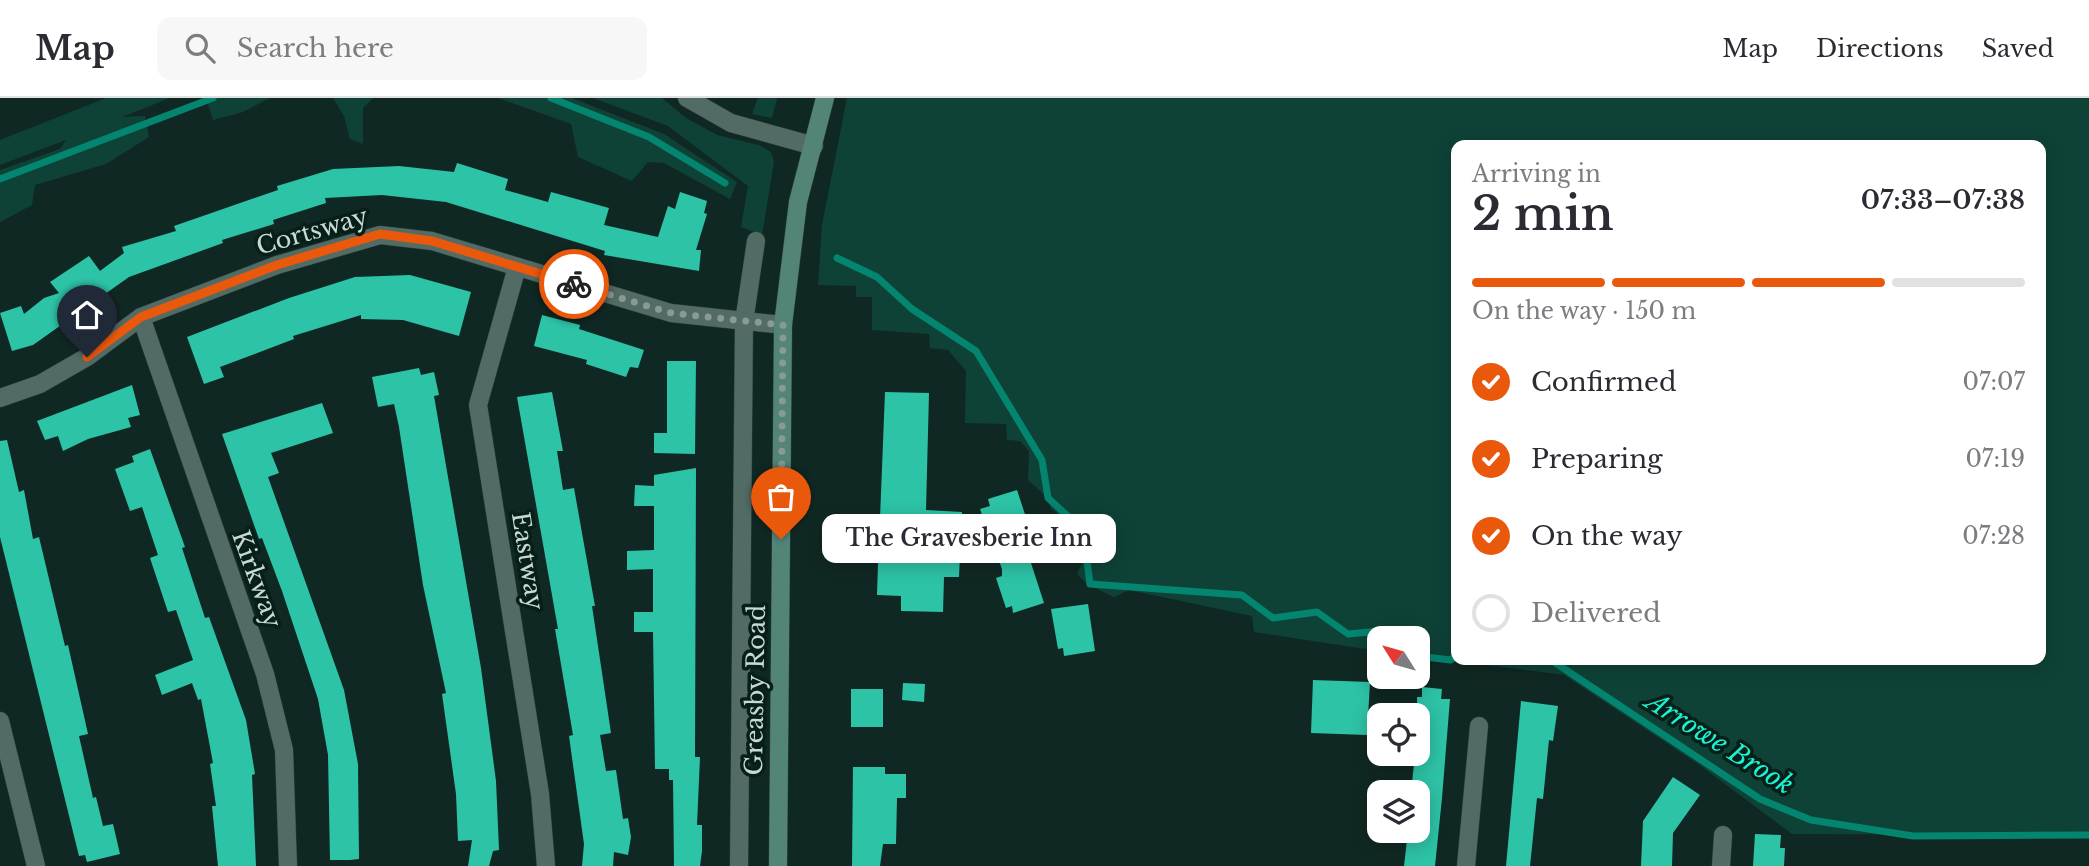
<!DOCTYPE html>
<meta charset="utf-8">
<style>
:root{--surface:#fff;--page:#f7f7f7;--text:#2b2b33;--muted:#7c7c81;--line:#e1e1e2;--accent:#ea580c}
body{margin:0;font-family:"Libre Baskerville",serif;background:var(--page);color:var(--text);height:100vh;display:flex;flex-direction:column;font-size:26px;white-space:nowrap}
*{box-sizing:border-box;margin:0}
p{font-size:23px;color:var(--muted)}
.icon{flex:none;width:38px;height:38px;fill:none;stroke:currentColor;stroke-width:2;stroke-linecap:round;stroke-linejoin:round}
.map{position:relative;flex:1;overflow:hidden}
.drawer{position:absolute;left:1451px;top:42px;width:595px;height:525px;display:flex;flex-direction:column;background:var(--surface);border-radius:14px;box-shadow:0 4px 18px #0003}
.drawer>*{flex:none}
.needle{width:46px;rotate:307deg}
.tools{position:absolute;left:1367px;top:528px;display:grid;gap:14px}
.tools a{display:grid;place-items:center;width:63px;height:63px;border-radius:14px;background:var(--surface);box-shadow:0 4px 18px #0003;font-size:35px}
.pin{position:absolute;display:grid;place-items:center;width:60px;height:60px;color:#fff;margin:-72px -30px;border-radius:50% 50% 50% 0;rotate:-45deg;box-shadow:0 0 7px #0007}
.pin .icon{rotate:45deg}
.courier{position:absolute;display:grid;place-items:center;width:70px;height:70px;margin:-35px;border:5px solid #ea580c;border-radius:50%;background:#fff;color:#222;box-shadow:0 2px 9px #0007}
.bubble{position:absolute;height:49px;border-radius:14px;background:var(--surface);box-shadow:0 4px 18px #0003;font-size:23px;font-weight:600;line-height:49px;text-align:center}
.headline em{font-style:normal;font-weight:600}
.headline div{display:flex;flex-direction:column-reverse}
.headline{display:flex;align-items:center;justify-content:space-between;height:119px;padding:0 21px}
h1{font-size:46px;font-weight:600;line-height:52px}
.bar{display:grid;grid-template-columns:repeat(4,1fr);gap:10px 7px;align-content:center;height:84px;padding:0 21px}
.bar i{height:9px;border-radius:5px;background:var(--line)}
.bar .current{background:var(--accent)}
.bar p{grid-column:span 4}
ol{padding:0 21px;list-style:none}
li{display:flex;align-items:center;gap:21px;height:77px}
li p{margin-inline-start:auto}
li .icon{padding:7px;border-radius:50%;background:var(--accent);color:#fff;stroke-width:4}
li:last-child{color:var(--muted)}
li i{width:38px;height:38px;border:4px solid var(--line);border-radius:50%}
header{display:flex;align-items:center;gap:42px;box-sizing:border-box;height:98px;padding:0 35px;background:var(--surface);border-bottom:2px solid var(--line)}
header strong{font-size:33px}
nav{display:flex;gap:38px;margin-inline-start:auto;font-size:24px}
.search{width:490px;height:63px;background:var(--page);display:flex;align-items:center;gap:18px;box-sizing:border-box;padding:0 24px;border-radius:14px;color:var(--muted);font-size:26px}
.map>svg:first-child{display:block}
.green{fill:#0e4237;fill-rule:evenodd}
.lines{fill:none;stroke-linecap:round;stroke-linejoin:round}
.stream{stroke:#048570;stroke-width:7}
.building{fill:#2dc3a7}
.street-casing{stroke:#30413c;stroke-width:19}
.secondary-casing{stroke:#30413c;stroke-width:19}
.street{stroke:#526b65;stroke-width:18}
.secondary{stroke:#528478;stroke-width:18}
.done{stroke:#899a96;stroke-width:7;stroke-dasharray:0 12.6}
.route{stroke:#ea580c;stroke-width:9}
.labels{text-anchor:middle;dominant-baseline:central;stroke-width:7;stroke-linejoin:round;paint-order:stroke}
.street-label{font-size:24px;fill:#cad8d4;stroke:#071f19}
.water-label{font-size:26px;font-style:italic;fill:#1cf2cf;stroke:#071f19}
</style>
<header>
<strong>Map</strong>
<div class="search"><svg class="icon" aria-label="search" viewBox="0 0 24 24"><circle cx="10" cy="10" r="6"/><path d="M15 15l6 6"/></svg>Search here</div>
<nav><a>Map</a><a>Directions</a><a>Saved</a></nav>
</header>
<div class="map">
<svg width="2089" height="768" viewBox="0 0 2089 768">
<rect width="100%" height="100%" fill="#102823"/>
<g class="green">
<path d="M106,0H170L122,19L145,18L149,39L106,66L35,87L32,107L0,124V72L60,51L66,42L0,67V42Z"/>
<path d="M206,0H270L243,14L213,22Z"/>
<path d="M333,0H373L363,10V46L350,41L344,18Z"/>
<path d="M498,0H572L664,36L737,84L730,101L664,65L648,64L632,83L578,59L571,26Z"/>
<path d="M593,0H662L686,20L717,37L759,47L771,54L774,64L762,137L741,129L748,88L668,28Z"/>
<path d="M758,0H777L772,20L752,16Z"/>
<path d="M847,0H2089V737L1792,736L1701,668L1564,577L1418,558V541H1379V553L1254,534L1252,518L1129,492L1114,499L1087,486L1077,476L1084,460L1075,428L1051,411L1048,400L1028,382L1029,353L1020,343L1007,342L1006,326L965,325L966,273L948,252L930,250L929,236L872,232V199H856V188L818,187L822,127ZM1456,47H2040V562H1456Z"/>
</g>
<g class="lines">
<g class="stream">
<path d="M551,0L649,39L725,85"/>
<path d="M0,81L213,0"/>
<path d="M837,160L877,179L912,211L976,253L1042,362L1048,400L1083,432L1090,486L1242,497L1273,520L1317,514L1348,536L1381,533L1389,541"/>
<path d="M1418,558L1450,562L1456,559"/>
<path d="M1551,562L1760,701L1811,722L1913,738L2089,737"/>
</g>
</g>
<g class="building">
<path d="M457,65L508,81L505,92L548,104L551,94L609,110L604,127L658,139L668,108L675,111L680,94L707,103L704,115L707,116L696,152H701L699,173L604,157L605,153L446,104L382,97L325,100L326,105L273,122L274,126L222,142L223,145L129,179L33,247L12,253L0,215L21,208L24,216L44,200L59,195L50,184L89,158L100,173L124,155L122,149L176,133L174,128L278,92L277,88L333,71L399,68L454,74Z"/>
<path d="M410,177L471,194L459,238L403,222L361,221V217L293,238L294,241L220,269L224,279L204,286L187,239L289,200L355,179Z"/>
<path d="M542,217L580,227L579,231L644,252L638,270L630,269L626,279L586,266L587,262L534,248Z"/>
<path d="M667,263H696L695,356L654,355V335H667Z"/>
<path d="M419,270L421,277L434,274L439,297L434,298L481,570L496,683L499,752L493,753L489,768H468L472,742L458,743L456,696L442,596L446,595L423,487L399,329L394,306L378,309L372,279Z"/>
<path d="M132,287L140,317L128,320L131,329L88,341L63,353L58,338L45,342L37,323Z"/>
<path d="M552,294L563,353H557L563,392L574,390L595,508H592L611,635L600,637L606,673L616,672L623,721L628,720L631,739L628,757L614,754L613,768H582L584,746L569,638L573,637L555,531H558L517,299Z"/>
<path d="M885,294L929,295L926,412L962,414L959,479H944L943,514L901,513V498L877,497L878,465H871V445L879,446Z"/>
<path d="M322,305L333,335L271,355L279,375L268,379L344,592L358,666L359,761L350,762H330L328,657L318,601L282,493L262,440L259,441L222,336Z"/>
<path d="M7,342L19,394L24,392L33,441L39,439L65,548L68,547L88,636L79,638L93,700L96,699L103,728L113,726L120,756L87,764L85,757L79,758L0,439V343Z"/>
<path d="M150,351L185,449L182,450L205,520L209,519L246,622L255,676L252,677L256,768H218L212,708H216L210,666L213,665L201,601L198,602L192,585L162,597L155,577L193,562L176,512L168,514L150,460L158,457L142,409L130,413L115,371L134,364L132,358Z"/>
<path d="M696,370L695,659H700L697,727H702V753L700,768H674L673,682H669V671H655L653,534H634V514H653V471L627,472V453L654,452V408H634L635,387L654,388V377Z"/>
<path d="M1017,392L1039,459L1030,462L1044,505L1013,515L1012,508L1006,510L996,480L1002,478V471L980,411L990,408L988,401Z"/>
<path d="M1088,506L1095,553L1064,558L1063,550L1058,551L1051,511Z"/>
<path d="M1313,582L1370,584L1367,637L1311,635Z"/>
<path d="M903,585L925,586L924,604L902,602Z"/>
<path d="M1422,589L1442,591L1441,601H1450L1442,700L1435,768H1404L1408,733H1418V695H1411L1415,656H1418L1417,599H1422Z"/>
<rect x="851" y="591" width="32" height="38"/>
<path d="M1521,603L1558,608L1553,643L1549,642L1543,701L1537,700L1530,768H1506Z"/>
<path d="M853,669H885V676H906V700H897L896,746H883L880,768H852Z"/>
<path d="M1673,679L1700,697L1673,735L1672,768H1641L1643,723Z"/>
<path d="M1755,736L1781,737L1780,750H1785L1784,768H1753Z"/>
</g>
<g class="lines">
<g class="street-casing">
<g id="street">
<path d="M687,0L731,25L814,48"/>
<path d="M517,169L478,307L540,696L546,768"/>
<path d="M141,219L265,576L284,652L288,768"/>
<path d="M0,300L40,286L87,259L141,219L277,167L380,137L432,143L671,215L783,227"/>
<path d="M0,623L36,768"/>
<path d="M739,768L744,224L756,143"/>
<path d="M1466,768L1479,628"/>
<path d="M1721,768L1723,737"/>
</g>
</g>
<g class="secondary-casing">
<path id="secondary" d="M778,768L783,227L798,104L825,0"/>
</g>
<use href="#street" class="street"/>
<use href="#secondary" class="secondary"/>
</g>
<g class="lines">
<path class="done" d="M574,186L671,215L783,227L781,441"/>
<path class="route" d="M87,259L141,219L277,167L380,136L432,143L574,186"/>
</g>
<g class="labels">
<g class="street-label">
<text transform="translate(312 133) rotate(-16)">Cortsway</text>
<text transform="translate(528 463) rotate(81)">Eastway</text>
<text transform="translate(257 481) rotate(70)">Kirkway</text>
<text transform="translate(755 592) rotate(-89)">Greasby Road</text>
</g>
<g class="water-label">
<text transform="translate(1720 645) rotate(32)">Arrowe Brook</text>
</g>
</g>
</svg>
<div class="tools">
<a><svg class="needle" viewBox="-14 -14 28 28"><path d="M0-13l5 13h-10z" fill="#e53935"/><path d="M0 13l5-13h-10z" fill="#7c7c81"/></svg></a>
<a><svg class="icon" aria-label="locate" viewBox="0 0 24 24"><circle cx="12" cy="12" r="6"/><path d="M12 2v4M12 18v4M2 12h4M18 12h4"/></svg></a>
<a><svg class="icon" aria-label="layers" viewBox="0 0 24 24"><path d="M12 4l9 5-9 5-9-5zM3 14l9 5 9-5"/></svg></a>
</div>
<div class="pin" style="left:781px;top:441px;background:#ea580c"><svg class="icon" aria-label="bag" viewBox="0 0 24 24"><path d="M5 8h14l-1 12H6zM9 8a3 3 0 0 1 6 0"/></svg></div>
<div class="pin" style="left:87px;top:259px;background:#1f2937"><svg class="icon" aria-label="home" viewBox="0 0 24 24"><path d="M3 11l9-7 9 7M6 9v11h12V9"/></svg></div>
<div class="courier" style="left:574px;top:186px"><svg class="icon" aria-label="bike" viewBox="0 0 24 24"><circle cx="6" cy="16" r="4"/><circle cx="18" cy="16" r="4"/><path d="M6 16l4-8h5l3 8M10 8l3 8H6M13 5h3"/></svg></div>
<div class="bubble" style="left:822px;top:416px;width:294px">The Gravesberie Inn</div>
<section class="drawer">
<div class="headline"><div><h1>2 min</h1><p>Arriving in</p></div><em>07:33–07:38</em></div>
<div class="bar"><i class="current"></i><i class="current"></i><i class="current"></i><i></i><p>On the way · 150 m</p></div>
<ol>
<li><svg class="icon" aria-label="check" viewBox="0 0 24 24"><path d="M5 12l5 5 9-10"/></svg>Confirmed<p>07:07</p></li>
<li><svg class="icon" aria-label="check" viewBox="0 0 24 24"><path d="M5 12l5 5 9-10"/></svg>Preparing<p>07:19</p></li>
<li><svg class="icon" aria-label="check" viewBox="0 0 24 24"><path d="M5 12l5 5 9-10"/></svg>On the way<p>07:28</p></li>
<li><i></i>Delivered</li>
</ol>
</section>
</div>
